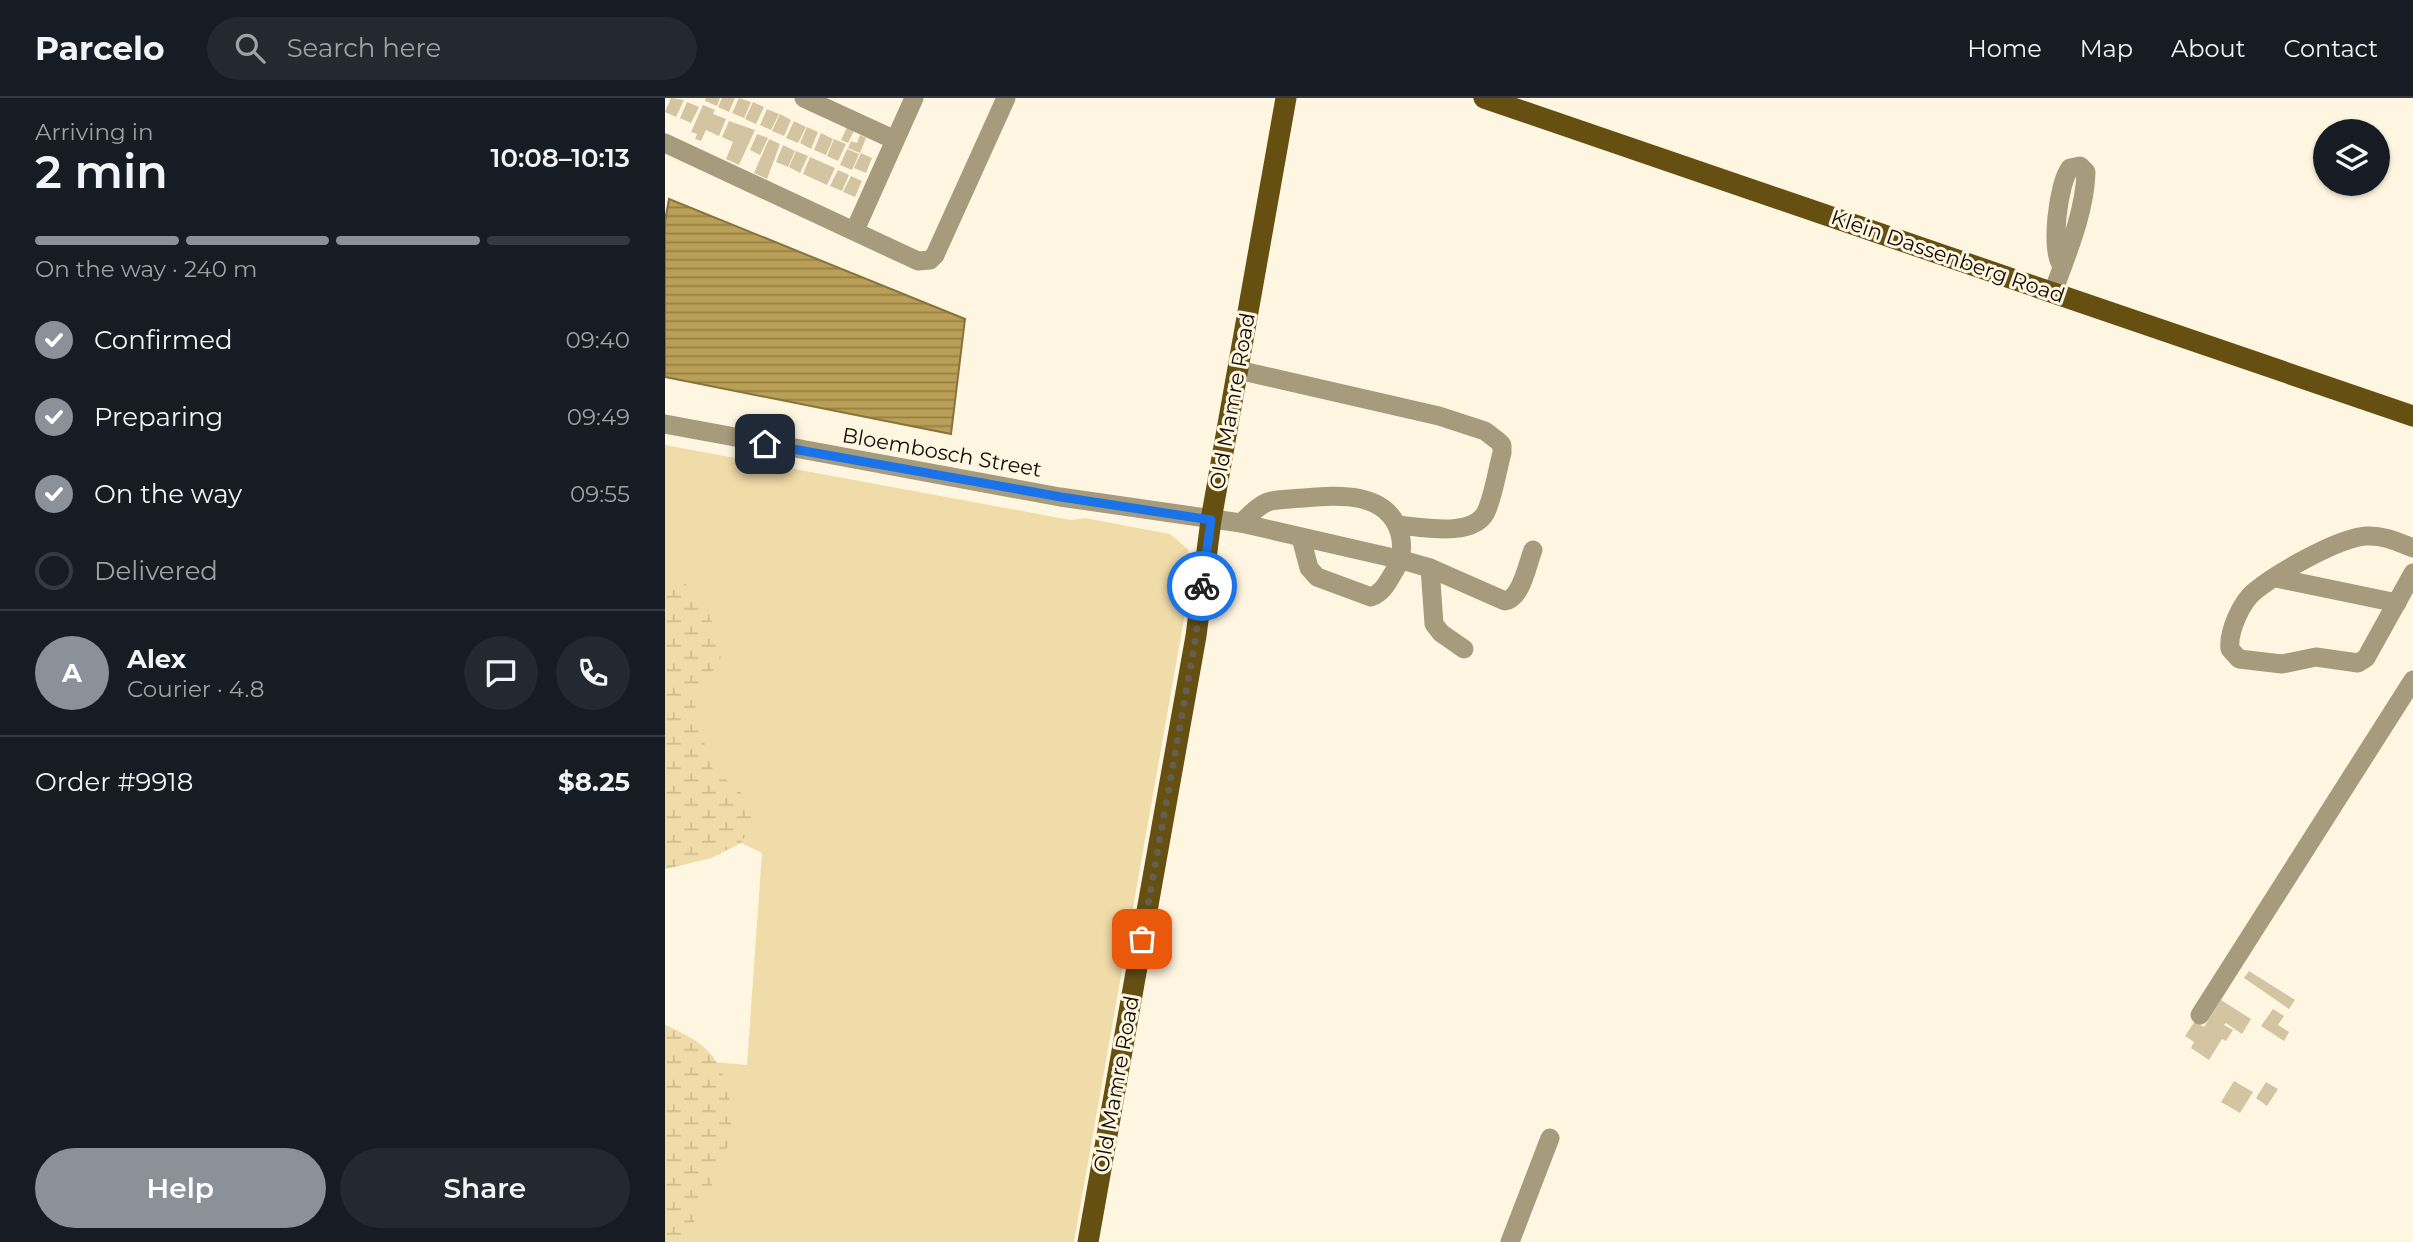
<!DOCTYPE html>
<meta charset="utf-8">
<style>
:root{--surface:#171b24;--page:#242831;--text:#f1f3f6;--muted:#9ea1a6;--line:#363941;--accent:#8c9099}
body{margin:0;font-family:Montserrat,sans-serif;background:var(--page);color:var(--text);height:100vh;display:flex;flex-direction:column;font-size:26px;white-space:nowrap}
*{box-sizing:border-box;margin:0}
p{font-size:23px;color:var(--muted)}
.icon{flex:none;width:38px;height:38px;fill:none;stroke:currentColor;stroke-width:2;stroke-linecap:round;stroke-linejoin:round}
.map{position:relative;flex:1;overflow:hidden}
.side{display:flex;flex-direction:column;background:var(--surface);width:665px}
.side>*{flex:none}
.buttons{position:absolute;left:1648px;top:21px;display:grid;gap:14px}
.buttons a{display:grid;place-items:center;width:77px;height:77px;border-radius:50%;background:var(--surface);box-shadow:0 2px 5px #0004;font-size:35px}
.pin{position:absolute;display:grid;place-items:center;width:60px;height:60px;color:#fff;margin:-30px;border-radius:14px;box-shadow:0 4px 10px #0006}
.courier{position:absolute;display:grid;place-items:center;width:70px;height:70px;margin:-35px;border:5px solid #1a73e8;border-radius:50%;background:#fff;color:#222;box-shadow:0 2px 9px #0007}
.overview em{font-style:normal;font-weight:600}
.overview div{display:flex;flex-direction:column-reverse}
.overview{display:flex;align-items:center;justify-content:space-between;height:119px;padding:0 35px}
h1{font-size:46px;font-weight:600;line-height:52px}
.bar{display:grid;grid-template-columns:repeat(4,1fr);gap:10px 7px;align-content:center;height:84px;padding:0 35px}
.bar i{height:9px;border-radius:5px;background:var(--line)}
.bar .active{background:var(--accent)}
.bar p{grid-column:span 4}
.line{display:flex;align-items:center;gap:18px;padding:0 35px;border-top:2px solid var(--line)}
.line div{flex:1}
.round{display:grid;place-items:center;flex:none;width:74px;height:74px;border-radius:37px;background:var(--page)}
ol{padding:0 35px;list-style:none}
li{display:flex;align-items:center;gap:21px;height:77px}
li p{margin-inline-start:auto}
li .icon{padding:7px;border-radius:50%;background:var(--accent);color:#fff;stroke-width:4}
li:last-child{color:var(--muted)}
li i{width:38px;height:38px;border:4px solid var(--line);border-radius:50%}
.action{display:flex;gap:14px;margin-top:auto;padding:14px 35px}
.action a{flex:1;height:80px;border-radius:42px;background:var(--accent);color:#fff;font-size:28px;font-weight:600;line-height:80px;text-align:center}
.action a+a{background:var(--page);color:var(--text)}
header{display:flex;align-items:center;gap:42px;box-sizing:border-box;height:98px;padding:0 35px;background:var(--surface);border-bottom:2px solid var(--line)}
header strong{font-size:33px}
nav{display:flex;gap:38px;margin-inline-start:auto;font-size:24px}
.search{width:490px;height:63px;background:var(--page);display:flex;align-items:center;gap:18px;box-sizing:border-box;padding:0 24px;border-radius:38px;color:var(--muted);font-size:26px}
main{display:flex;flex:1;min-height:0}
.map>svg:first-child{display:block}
.green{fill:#f0dca9}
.wetland{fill:url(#wetland-marsh)}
.water{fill:url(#water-rules);stroke:#87733e;stroke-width:2}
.building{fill:#d3c5a2}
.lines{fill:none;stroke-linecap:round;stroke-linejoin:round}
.minor{stroke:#a79b7e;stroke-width:19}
.major{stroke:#655012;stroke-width:21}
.done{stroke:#645f51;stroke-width:7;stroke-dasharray:0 12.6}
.route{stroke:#1a73e8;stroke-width:9}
.labels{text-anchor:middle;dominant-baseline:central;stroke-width:6;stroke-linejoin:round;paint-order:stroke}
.street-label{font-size:21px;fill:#110d03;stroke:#fff6e1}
</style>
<header>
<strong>Parcelo</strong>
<div class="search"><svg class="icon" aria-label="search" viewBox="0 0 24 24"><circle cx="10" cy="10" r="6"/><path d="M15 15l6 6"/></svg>Search here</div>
<nav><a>Home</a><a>Map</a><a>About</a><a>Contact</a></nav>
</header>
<main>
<section class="side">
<div class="overview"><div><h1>2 min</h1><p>Arriving in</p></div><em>10:08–10:13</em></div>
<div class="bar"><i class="active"></i><i class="active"></i><i class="active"></i><i></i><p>On the way · 240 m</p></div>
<ol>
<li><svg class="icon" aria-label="check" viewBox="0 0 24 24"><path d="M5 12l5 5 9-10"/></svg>Confirmed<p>09:40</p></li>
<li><svg class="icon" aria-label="check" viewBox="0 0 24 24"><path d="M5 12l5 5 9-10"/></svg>Preparing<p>09:49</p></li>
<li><svg class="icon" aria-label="check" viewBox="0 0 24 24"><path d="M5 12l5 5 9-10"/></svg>On the way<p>09:55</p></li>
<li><i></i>Delivered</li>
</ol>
<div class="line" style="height:126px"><b class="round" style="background:var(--accent);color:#fff">A</b><div><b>Alex</b><p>Courier · 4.8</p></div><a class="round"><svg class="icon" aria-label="chat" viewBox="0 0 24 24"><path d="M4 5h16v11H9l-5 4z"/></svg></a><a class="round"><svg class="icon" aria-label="phone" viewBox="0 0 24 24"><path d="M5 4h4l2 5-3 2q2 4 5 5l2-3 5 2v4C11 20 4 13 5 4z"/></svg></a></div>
<div class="line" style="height:91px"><div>Order #9918</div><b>$8.25</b></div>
<div class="action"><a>Help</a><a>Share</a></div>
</section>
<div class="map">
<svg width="1748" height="1144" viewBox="0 0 1748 1144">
<defs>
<pattern id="wetland-marsh" width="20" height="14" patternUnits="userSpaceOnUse" patternTransform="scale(1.75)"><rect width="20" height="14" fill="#f0dca9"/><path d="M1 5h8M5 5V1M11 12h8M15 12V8" fill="none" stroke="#cdbc90"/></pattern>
<pattern id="water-rules" width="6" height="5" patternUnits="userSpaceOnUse" patternTransform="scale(1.75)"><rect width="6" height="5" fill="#ba9f57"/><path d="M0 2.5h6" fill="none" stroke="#968046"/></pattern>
</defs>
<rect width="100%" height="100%" fill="#fff6e1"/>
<path class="green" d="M0,347L406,422L420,420L505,436L523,451L525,487L409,1144H0V927C19,936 38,946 50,964L82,967L97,755L76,745L46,760L0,771Z"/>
<g class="wetland">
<path d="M12,479L36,499L49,528L57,558L41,584L29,613L48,672L74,692L92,717L76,745L46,760L0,771V481Z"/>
<path d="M0,927C14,933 31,941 42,952C63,972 69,1011 65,1039C62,1055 38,1109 29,1124C24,1132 16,1138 10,1144H0Z"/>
</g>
<path class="water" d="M4,101L300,221L286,336L0,279V123Z"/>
<g class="building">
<path d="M6,0L19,2L11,19L0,14Z"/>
<path d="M41,0H55L52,8L40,3Z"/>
<path d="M57,0H70L64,14L53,9Z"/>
<path d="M74,0L86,4L79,20L67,15Z"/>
<path d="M22,4L34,9L26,25L15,20Z"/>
<path d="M88,4L99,9L91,26L80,21Z"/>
<path d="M38,7L50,12L48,16L61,21L54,38L41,32L36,43L30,41L32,36L26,34Z"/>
<path d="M102,11L114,16L106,32L95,27Z"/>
<path d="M115,16L126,22L119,38L107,33Z"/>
<path d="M64,23L90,32L74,67L61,61L68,44L57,39Z"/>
<path d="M129,23L141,29L133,45L121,40Z"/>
<path d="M142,29L153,34L146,51L135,45Z"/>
<path d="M182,29L189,33L183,45L176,42Z"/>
<path d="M156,35L168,41L161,57L149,52Z"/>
<path d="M92,36L103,40L95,57L85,52Z"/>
<path d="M195,37L201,40L195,55L183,50L186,43L192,45Z"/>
<path d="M104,41L115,46L102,81L89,75Z"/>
<path d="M169,41L181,46L173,63L162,58Z"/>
<path d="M118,47L130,53L123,69L111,64Z"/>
<path d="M182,51L194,56L187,72L175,67Z"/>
<path d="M131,53L143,58L135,75L124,69Z"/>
<path d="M196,55L207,60L201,75L189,70Z"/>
<path d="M145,59L170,70L162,87L138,76Z"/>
<path d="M173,72L184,77L177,93L165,88Z"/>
<path d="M186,78L197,83L190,99L178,94Z"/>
<path d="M1584,873L1630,902L1624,911L1579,880Z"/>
<path d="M1556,902L1586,921L1577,936L1561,925L1559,927L1568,932L1561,943L1557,941L1544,962L1526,950L1529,944L1520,938L1530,923L1539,929Z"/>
<path d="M1608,911L1619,918L1613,927L1624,934L1619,943L1596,928Z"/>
<path d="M1569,983L1588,994L1575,1015L1556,1004Z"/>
<path d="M1601,984L1613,991L1602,1008L1591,1000Z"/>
</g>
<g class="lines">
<g class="minor">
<path d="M139,0L230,42"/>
<path d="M0,45L253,163L265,162L270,157L341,0"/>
<path d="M190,132L249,0"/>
<path d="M1388,194C1402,156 1420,114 1421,74L1415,68L1405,70C1393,86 1385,152 1397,168"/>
<path d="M573,272L774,318L820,333L833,343L837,347V355C832,373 829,396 821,414C808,440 757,429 732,427"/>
<path d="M0,326L395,399L576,425L737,462L765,470L840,503C857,500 862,467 868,452"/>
<path d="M576,425C585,417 594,406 606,403C617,401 628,401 639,400C674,397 723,393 735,436C738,449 737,461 730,472C723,483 719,494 706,499L652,479L644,470L636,440"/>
<path d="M1748,450C1733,444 1718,437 1701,438C1673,440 1612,475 1590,493C1576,504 1563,534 1565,551L1574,561L1617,566L1651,559L1693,565L1701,560L1748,475"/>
<path d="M765,470L769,526L776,535L799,551"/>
<path d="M1611,480L1732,505"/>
<path d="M1535,917L1748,582"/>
<path d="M845,1144L885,1040"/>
</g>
<g class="major">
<path d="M819,0L1748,318"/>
<path d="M423,1144L531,538L546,422L621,0"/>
</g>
</g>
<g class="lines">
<path class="done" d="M477,841L531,538L537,488"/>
<path class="route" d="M100,346L396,399L546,422L537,488"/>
</g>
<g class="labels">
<g class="street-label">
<text transform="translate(1283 158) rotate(19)">Klein Dassenberg Road</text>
<text transform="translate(567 303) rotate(-80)">Old Mamre Road</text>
<text transform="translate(277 354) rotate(10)">Bloembosch Street</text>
<text transform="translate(451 986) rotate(-80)">Old Mamre Road</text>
</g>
</g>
</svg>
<div class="buttons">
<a><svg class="icon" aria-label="layers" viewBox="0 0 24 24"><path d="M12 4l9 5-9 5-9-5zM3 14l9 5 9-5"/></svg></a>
</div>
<div class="pin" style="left:477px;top:841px;background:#ea580c"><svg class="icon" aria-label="bag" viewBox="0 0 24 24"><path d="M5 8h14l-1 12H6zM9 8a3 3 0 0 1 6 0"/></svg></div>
<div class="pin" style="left:100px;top:346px;background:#1f2937"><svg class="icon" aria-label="home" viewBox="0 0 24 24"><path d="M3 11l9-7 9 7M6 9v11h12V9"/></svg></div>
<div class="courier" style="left:537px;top:488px"><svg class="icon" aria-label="bike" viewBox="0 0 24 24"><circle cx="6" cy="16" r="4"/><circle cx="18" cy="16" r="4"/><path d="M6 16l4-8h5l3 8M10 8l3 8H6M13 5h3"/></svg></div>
</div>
</main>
